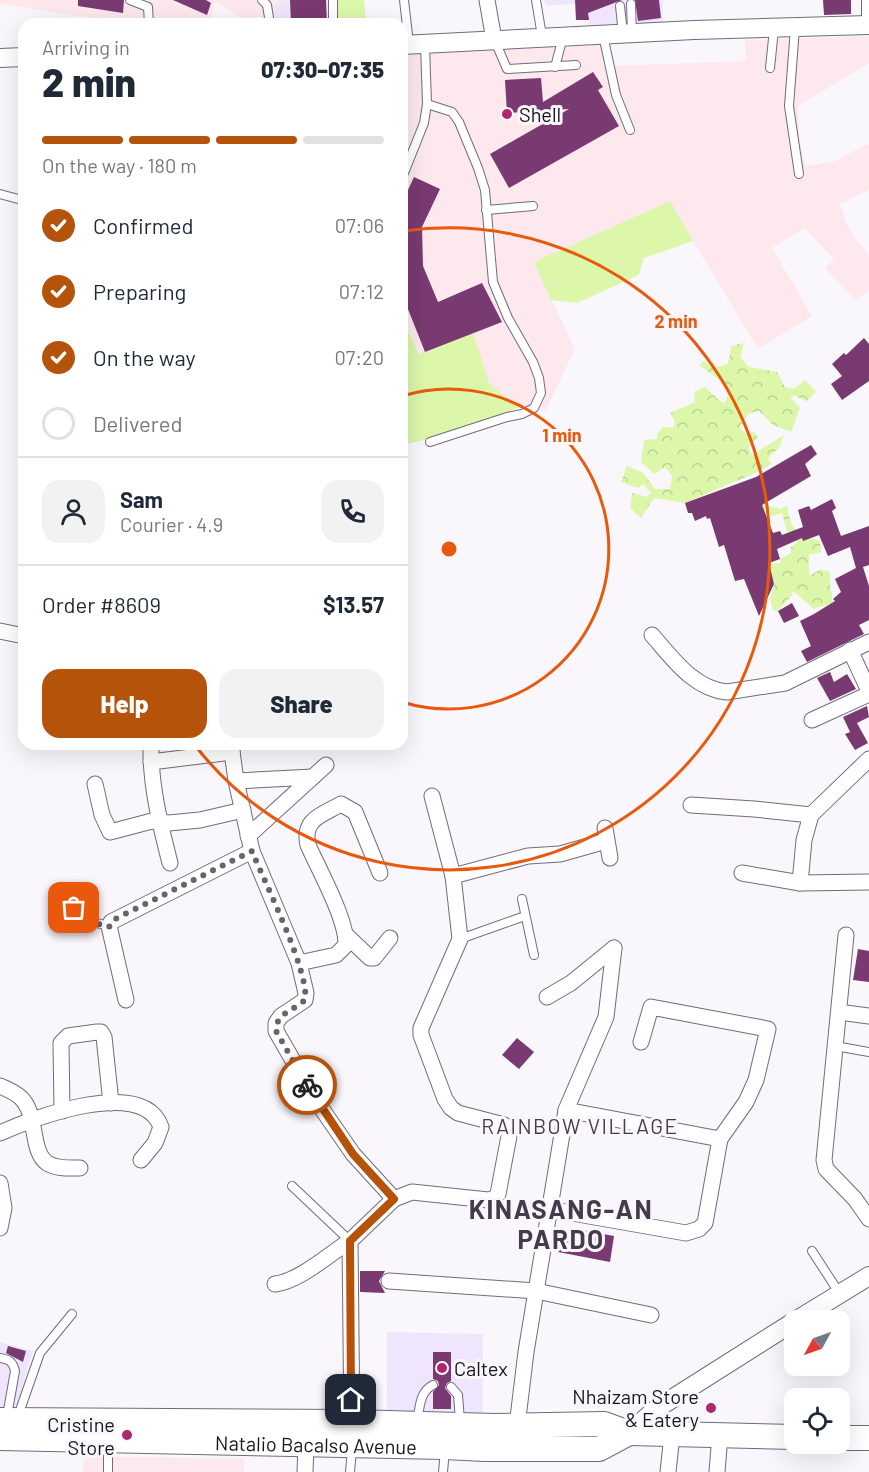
<!DOCTYPE html>
<meta charset="utf-8">
<style>
:root{--surface:#fff;--page:#f2f2f3;--text:#1f2937;--muted:#747a83;--line:#e0e1e3;--accent:#b45309}
body{margin:0;font-family:Barlow,sans-serif;background:var(--page);color:var(--text);height:100vh;display:flex;flex-direction:column;font-size:22px;white-space:nowrap}
*{box-sizing:border-box;margin:0}
p{font-size:20px;color:var(--muted)}
.icon{flex:none;width:33px;height:33px;fill:none;stroke:currentColor;stroke-width:2;stroke-linecap:round;stroke-linejoin:round}
.map{position:relative;flex:1;overflow:hidden}
.drawer{position:absolute;left:18px;top:18px;width:390px;height:732px;display:flex;flex-direction:column;background:var(--surface);border-radius:18px;box-shadow:0 6px 24px #0002}
.drawer>*{flex:none}
.needle{width:39px;rotate:230deg}
.tools{position:absolute;left:784px;top:1310px;display:grid;gap:12px}
.tools a{display:grid;place-items:center;width:66px;height:66px;border-radius:12px;background:var(--surface);box-shadow:0 6px 24px #0002;font-size:30px}
.pin{position:absolute;display:grid;place-items:center;width:51px;height:51px;color:#fff;margin:-26px;border-radius:12px;box-shadow:0 3px 9px #0006}
.courier{position:absolute;display:grid;place-items:center;width:60px;height:60px;margin:-30px;border:4px solid #b45309;border-radius:50%;background:#fff;color:#222;box-shadow:0 2px 8px #0007}
.head em{font-style:normal;font-weight:800}
.head div{display:flex;flex-direction:column-reverse}
.head{display:flex;align-items:center;justify-content:space-between;height:102px;padding:0 24px}
h1{font-size:39px;font-weight:800;line-height:45px}
.bar{display:grid;grid-template-columns:repeat(4,1fr);gap:9px 6px;align-content:center;height:72px;padding:0 24px}
.bar i{height:8px;border-radius:4px;background:var(--line)}
.bar .active{background:var(--accent)}
.bar p{grid-column:span 4}
.line{display:flex;align-items:center;gap:15px;padding:0 24px;border-top:2px solid var(--line)}
.line div{flex:1}
.round{display:grid;place-items:center;flex:none;width:63px;height:63px;border-radius:18px;background:var(--page)}
ol{padding:0 24px;list-style:none}
li{display:flex;align-items:center;gap:18px;height:66px}
li p{margin-inline-start:auto}
li .icon{padding:6px;border-radius:50%;background:var(--accent);color:#fff;stroke-width:4}
li:last-child{color:var(--muted)}
li i{width:33px;height:33px;border:3px solid var(--line);border-radius:50%}
.action{display:flex;gap:12px;margin-top:auto;padding:12px 24px}
.action a{flex:1;height:69px;border-radius:18px;background:var(--accent);color:#fff;font-size:24px;font-weight:800;line-height:69px;text-align:center}
.action a+a{background:var(--page);color:var(--text)}
.map>svg:first-child{display:block}
.built{fill:#efe6fe}
.industrial{fill:#fde8ed}
.green{fill:#dcf6aa}
.forest{fill:url(#forest-crowns)}
.building{fill:#793a71}
.lines{fill:none;stroke-linecap:round;stroke-linejoin:round}
.service-casing{stroke:#726a7e;stroke-width:10}
.minor-casing{stroke:#726a7e;stroke-width:17}
.tertiary-casing{stroke:#726a7e;stroke-width:20}
.primary-casing{stroke:#726a7e;stroke-width:26}
.service{stroke:#fff;stroke-width:8}
.minor{stroke:#fff;stroke-width:15}
.tertiary{stroke:#fff;stroke-width:18}
.primary{stroke:#fff;stroke-width:24}
.done{stroke:#67646b;stroke-width:6;stroke-dasharray:0 10.8}
.route{stroke:#b45309;stroke-width:8}
.ring{fill:none;stroke:#e8590c;stroke-width:3}
.poi-dot{fill:#ad276e;stroke:#f9f7fc;stroke-width:2}
.labels{text-anchor:middle;dominant-baseline:central;stroke-width:6;stroke-linejoin:round;paint-order:stroke}
.poi-label{font-size:20px;fill:#18151d;stroke:#f9f7fc;text-anchor:start}
.street-label{font-size:20px;fill:#18151d;stroke:#f9f7fc}
.neighbourhood-label{font-size:21px;letter-spacing:1.5px;fill:#433c4d;stroke:#f9f7fc}
.district-label{font-size:26px;font-weight:bold;letter-spacing:1.5px;fill:#433c4d;stroke:#f9f7fc}
.centre{fill:#e8590c;stroke:#f9f7fc;stroke-width:3}
.ring-label{font-size:18px;text-anchor:middle;font-weight:bold;fill:#e8590c;stroke:#f9f7fc;stroke-width:6;stroke-linejoin:round;paint-order:stroke}
</style>
<div class="map">
<svg width="869" height="1472" viewBox="0 0 869 1472">
<defs>
<pattern id="forest-crowns" width="20" height="18" patternUnits="userSpaceOnUse" patternTransform="scale(1.5)"><rect width="20" height="18" fill="#dcf6aa"/><path d="M2 6a3 3 0 1 1 6 0M12 15a3 3 0 1 1 6 0" fill="none" stroke="#bcd292"/></pattern>
</defs>
<rect width="100%" height="100%" fill="#f9f7fc"/>
<g class="built">
<path d="M282,0H330L333,24H276L274,6Z"/>
<path d="M544,0H663V22L589,27L587,3L546,6Z"/>
<path d="M387,1332L483,1334V1413L387,1412Z"/>
<path d="M0,1342L33,1351L16,1409H0Z"/>
</g>
<g class="industrial">
<path d="M0,0H282L275,6V16L242,18L215,2L210,24H131L0,4Z"/>
<path d="M869,36V63L798,106L799,136L805,166L835,161L869,143V190L840,204L846,223L855,238L869,254V290L856,301L825,268L834,259L804,228L772,248L812,316L758,349L669,201L534,262L575,349L546,410L523,406L504,396L488,383L472,334L419,355L405,321H402V53L608,45L610,66L746,61L745,40Z"/>
<path d="M85,1456L245,1459L244,1472H82Z"/>
</g>
<g class="green">
<path d="M330,0H364L366,24H333Z"/>
<path d="M670,201L693,241L644,258L639,275L577,303L551,300L534,262Z"/>
<path d="M404,320L419,355L473,333L489,383L504,396L523,406L447,435L402,445V321Z"/>
</g>
<g class="forest">
<path d="M744,343L740,357L749,367L777,372L785,387L794,389L805,380L816,392L807,401L795,396L790,397L800,408L791,432L773,425L759,411L748,414L740,428L746,434L755,432L758,439L750,442L749,449L752,455L784,435L779,448L768,458L772,464L753,474L685,503L654,498L641,518L630,508L632,493L647,497L651,493L643,484L638,488L621,482L627,466L643,473L655,489H670L672,476L665,467L654,474L641,462L644,440L657,439V434L663,427L673,428L675,422L670,413L695,402L694,392L705,387L720,401L725,403L728,395L726,385L699,365L704,361L713,368L728,364L731,346Z"/>
<path d="M762,504L780,509L787,506C791,531 796,533 820,541L821,552L809,555V576L821,569L830,572V584L833,603L814,609L793,591L792,595L778,611L773,610L770,599L775,581H766L764,574L771,564L781,563L780,559L791,553V547L798,542L789,538L782,513L772,516L762,509Z"/>
</g>
<g class="building">
<path d="M78,0H124L123,13L78,6Z"/>
<path d="M173,0H206L211,3L207,15Z"/>
<path d="M290,0H326L327,24H291Z"/>
<path d="M575,0H622L588,13L589,20H576Z"/>
<path d="M635,0H659L661,18L638,21Z"/>
<path d="M823,0H851V14L824,15Z"/>
<path d="M593,72L603,87L598,90L619,126L509,188L490,154L569,109L507,113L505,80L541,78L543,102Z"/>
<path d="M414,177L440,189L422,227L423,266L438,302L482,283L502,322L425,352L402,294V203Z"/>
<path d="M864,338L869,344V381L842,400L831,384L842,376L832,364L844,353L846,355Z"/>
<path d="M811,445L817,454L805,464L811,476L762,505L773,533L780,531L782,535L803,527L798,510L809,506L811,510L832,499L836,508L832,511L841,536L869,526V565L863,567L869,586V620L859,625L864,634L807,662L801,651L811,646L800,621L814,614L835,601L833,599L841,592L835,579L856,568L850,547L828,556L819,535L803,541L802,538L777,549L780,559L769,563L774,584L759,616L744,579L735,581L724,545L719,547L710,518L707,519L706,516L695,521L692,513H688L685,503L756,477Z"/>
<path d="M792,603L799,616L784,623L778,611Z"/>
<path d="M830,672L834,682L847,674L856,689L830,701L817,678Z"/>
<path d="M867,706L869,717L857,723L868,743L855,750L845,734L850,732L843,717Z"/>
<path d="M858,949L869,951V982L853,980Z"/>
<path d="M517,1038L534,1052L519,1069L502,1055Z"/>
<path d="M576,1229L614,1236L610,1262L558,1252L561,1232L575,1234Z"/>
<path d="M360,1271H385L379,1281L385,1293L360,1292Z"/>
<path d="M8,1346L26,1351L23,1362L6,1353Z"/>
<path d="M433,1352H451V1381L447,1383L445,1388L451,1396V1409H433V1392L439,1385L438,1381L433,1379Z"/>
</g>
<g class="lines">
<g class="service-casing">
<g id="service">
<path d="M130,0L148,7L149,24"/>
<path d="M262,0L267,5L270,24"/>
<path d="M333,0V24"/>
<path d="M404,0L409,44"/>
<path d="M536,0L542,36"/>
<path d="M866,0V25"/>
<path d="M631,4L632,33"/>
<path d="M620,6L623,34"/>
<path d="M795,28L789,106L799,174"/>
<path d="M603,35L616,95L630,130"/>
<path d="M495,41L507,69L576,65"/>
<path d="M555,67L563,37"/>
<path d="M770,68L774,29"/>
<path d="M427,104L452,112L459,122L478,168L485,190L493,282L508,318L533,362L539,378L541,393L534,408L522,414L507,417L430,442"/>
<path d="M402,178L424,123L427,104L425,45"/>
<path d="M0,194L22,200"/>
<path d="M486,210L533,206"/>
<path d="M522,899L534,955"/>
<path d="M74,908L80,919L109,926"/>
<path d="M460,939L525,916"/>
<path d="M835,1046L869,1052"/>
<path d="M292,1186L350,1241"/>
<path d="M812,1251L840,1294"/>
<path d="M0,1358C9,1359 13,1362 15,1371L7,1416"/>
<path d="M451,1387L458,1395L460,1421"/>
<path d="M18,1416L40,1353L72,1314"/>
<path d="M417,1422C420,1408 419,1392 433,1385"/>
<path d="M108,1472V1444"/>
<path d="M350,1472L352,1450"/>
<path d="M443,1472L445,1450"/>
</g>
</g>
<g class="minor-casing">
<g id="minor">
<path d="M487,0L494,40"/>
<path d="M0,631L24,636"/>
<path d="M652,635C673,659 694,689 727,692L785,683L869,642"/>
<path d="M850,650L869,691"/>
<path d="M812,720L869,694"/>
<path d="M151,744C150,784 160,824 170,863"/>
<path d="M231,744L236,781L252,851L299,963L306,993L305,1000L281,1016L276,1023V1031L315,1099L353,1154L394,1199"/>
<path d="M151,762L232,752"/>
<path d="M236,781L313,777"/>
<path d="M95,784L102,815L110,832L152,821L169,823L200,820L243,810"/>
<path d="M691,805L754,809L811,815"/>
<path d="M605,828L610,858"/>
<path d="M248,836L326,765"/>
<path d="M742,873L800,883L869,882"/>
<path d="M453,876L528,856L560,854L606,841"/>
<path d="M800,883L804,840L811,815L869,759"/>
<path d="M846,935L824,1160L826,1169L855,1199L869,1219"/>
<path d="M347,936L370,958H374L390,938"/>
<path d="M299,963L336,955L346,945C347,920 319,870 308,845C302,819 322,815 341,804L355,812L380,873"/>
<path d="M547,997L571,983L614,948"/>
<path d="M126,1000L109,926L111,922L252,851"/>
<path d="M839,1012L869,1016"/>
<path d="M0,1086C7,1089 15,1092 21,1098C38,1114 30,1151 47,1163C56,1169 69,1168 80,1168"/>
<path d="M566,1110L720,1139"/>
<path d="M62,1111L61,1043L68,1036L97,1032H101L104,1037L111,1103"/>
<path d="M0,1133C33,1118 143,1076 161,1127L155,1143L141,1160"/>
<path d="M0,1183L4,1208L0,1228"/>
<path d="M549,1209L686,1233L699,1229L705,1223L720,1139L746,1102L756,1080L768,1029L651,1007L641,1042"/>
<path d="M389,1281L536,1291L651,1315"/>
<path d="M275,1284C300,1281 329,1254 350,1241"/>
<path d="M517,1426L526,1352L566,1110L606,1017L614,948"/>
<path d="M352,1430L350,1241L394,1199L412,1192L488,1200L494,1199L498,1194L509,1136V1130L504,1125L458,1113L451,1108L445,1099L421,1035V1028L460,939L453,876L432,796"/>
<path d="M305,1472L306,1444"/>
<path d="M668,1472L672,1435"/>
<path d="M717,1472L720,1435"/>
</g>
</g>
<g class="tertiary-casing">
<g id="tertiary">
<path d="M402,45L694,30L869,25"/>
<path d="M0,58L24,57"/>
<path d="M797,1320L869,1276"/>
<path d="M629,1433L656,1409L795,1321"/>
</g>
</g>
<g class="primary-casing">
<g id="primary">
<path d="M0,1420L352,1422L495,1426L604,1424L629,1433L795,1437"/>
<path id="s1" d="M0,1438L446,1447L484,1449H599L629,1433"/>
<path d="M840,1438H869"/>
</g>
</g>
<use href="#service" class="service"/>
<use href="#minor" class="minor"/>
<use href="#tertiary" class="tertiary"/>
<use href="#primary" class="primary"/>
</g>
<g class="lines">
<path class="done" d="M74,908L80,919L109,927L115,919L252,851C264,881 310,973 305,1000C294,1010 275,1014 276,1031L307,1085"/>
<path class="route" d="M307,1085L353,1154L394,1199L350,1241L351,1400"/>
</g>
<g class="ring">
<path d="M402 396A160 160 0 1 1 402 702"/>
<path d="M404 231A321 321 0 1 1 194 744"/>
</g>
<g class="poi-dot">
<circle cx="507" cy="114" r="6"/>
<circle cx="442" cy="1368" r="6"/>
<circle cx="711" cy="1408" r="6"/>
<circle cx="127" cy="1435" r="6"/>
</g>
<g class="labels">
<g class="poi-label">
<text x="519" y="114">Shell</text>
<text x="454" y="1368">Caltex</text>
<text x="699" y="1396" text-anchor="end">Nhaizam Store<tspan x="699" dy="23">&amp; Eatery</tspan></text>
<text x="115" y="1424" text-anchor="end">Cristine<tspan x="115" dy="23">Store</tspan></text>
</g>
<g class="street-label">
<text stroke="none"><textPath href="#s1" startOffset="316">Natalio Bacalso Avenue</textPath></text>
</g>
<g class="neighbourhood-label">
<text x="580" y="1125">RAINBOW VILLAGE</text>
</g>
<g class="district-label">
<text x="561" y="1208">KINASANG-AN<tspan x="561" dy="30">PARDO</tspan></text>
</g>
</g>
<circle cx="449" cy="549" r="9" class="centre"/>
<g class="ring-label">
<text x="676" y="328">2 min</text>
<text x="562" y="442">1 min</text>
</g>
</svg>
<div class="tools">
<a><svg class="needle" viewBox="-14 -14 28 28"><path d="M0-13l5 13h-10z" fill="#e53935"/><path d="M0 13l5-13h-10z" fill="#747a83"/></svg></a>
<a><svg class="icon" aria-label="locate" viewBox="0 0 24 24"><circle cx="12" cy="12" r="6"/><path d="M12 2v4M12 18v4M2 12h4M18 12h4"/></svg></a>
</div>
<div class="pin" style="left:74px;top:908px;background:#ea580c"><svg class="icon" aria-label="bag" viewBox="0 0 24 24"><path d="M5 8h14l-1 12H6zM9 8a3 3 0 0 1 6 0"/></svg></div>
<div class="pin" style="left:351px;top:1400px;background:#1f2937"><svg class="icon" aria-label="home" viewBox="0 0 24 24"><path d="M3 11l9-7 9 7M6 9v11h12V9"/></svg></div>
<div class="courier" style="left:307px;top:1085px"><svg class="icon" aria-label="bike" viewBox="0 0 24 24"><circle cx="6" cy="16" r="4"/><circle cx="18" cy="16" r="4"/><path d="M6 16l4-8h5l3 8M10 8l3 8H6M13 5h3"/></svg></div>
<section class="drawer">
<div class="head"><div><h1>2 min</h1><p>Arriving in</p></div><em>07:30–07:35</em></div>
<div class="bar"><i class="active"></i><i class="active"></i><i class="active"></i><i></i><p>On the way · 180 m</p></div>
<ol>
<li><svg class="icon" aria-label="check" viewBox="0 0 24 24"><path d="M5 12l5 5 9-10"/></svg>Confirmed<p>07:06</p></li>
<li><svg class="icon" aria-label="check" viewBox="0 0 24 24"><path d="M5 12l5 5 9-10"/></svg>Preparing<p>07:12</p></li>
<li><svg class="icon" aria-label="check" viewBox="0 0 24 24"><path d="M5 12l5 5 9-10"/></svg>On the way<p>07:20</p></li>
<li><i></i>Delivered</li>
</ol>
<div class="line" style="height:108px"><a class="round"><svg class="icon" aria-label="person" viewBox="0 0 24 24"><circle cx="12" cy="8" r="4"/><path d="M4 21q1-7 8-7t8 7"/></svg></a><div><b>Sam</b><p>Courier · 4.9</p></div><a class="round"><svg class="icon" aria-label="phone" viewBox="0 0 24 24"><path d="M5 4h4l2 5-3 2q2 4 5 5l2-3 5 2v4C11 20 4 13 5 4z"/></svg></a></div>
<div class="line" style="height:78px"><div>Order #8609</div><b>$13.57</b></div>
<div class="action"><a>Help</a><a>Share</a></div>
</section>
</div>
